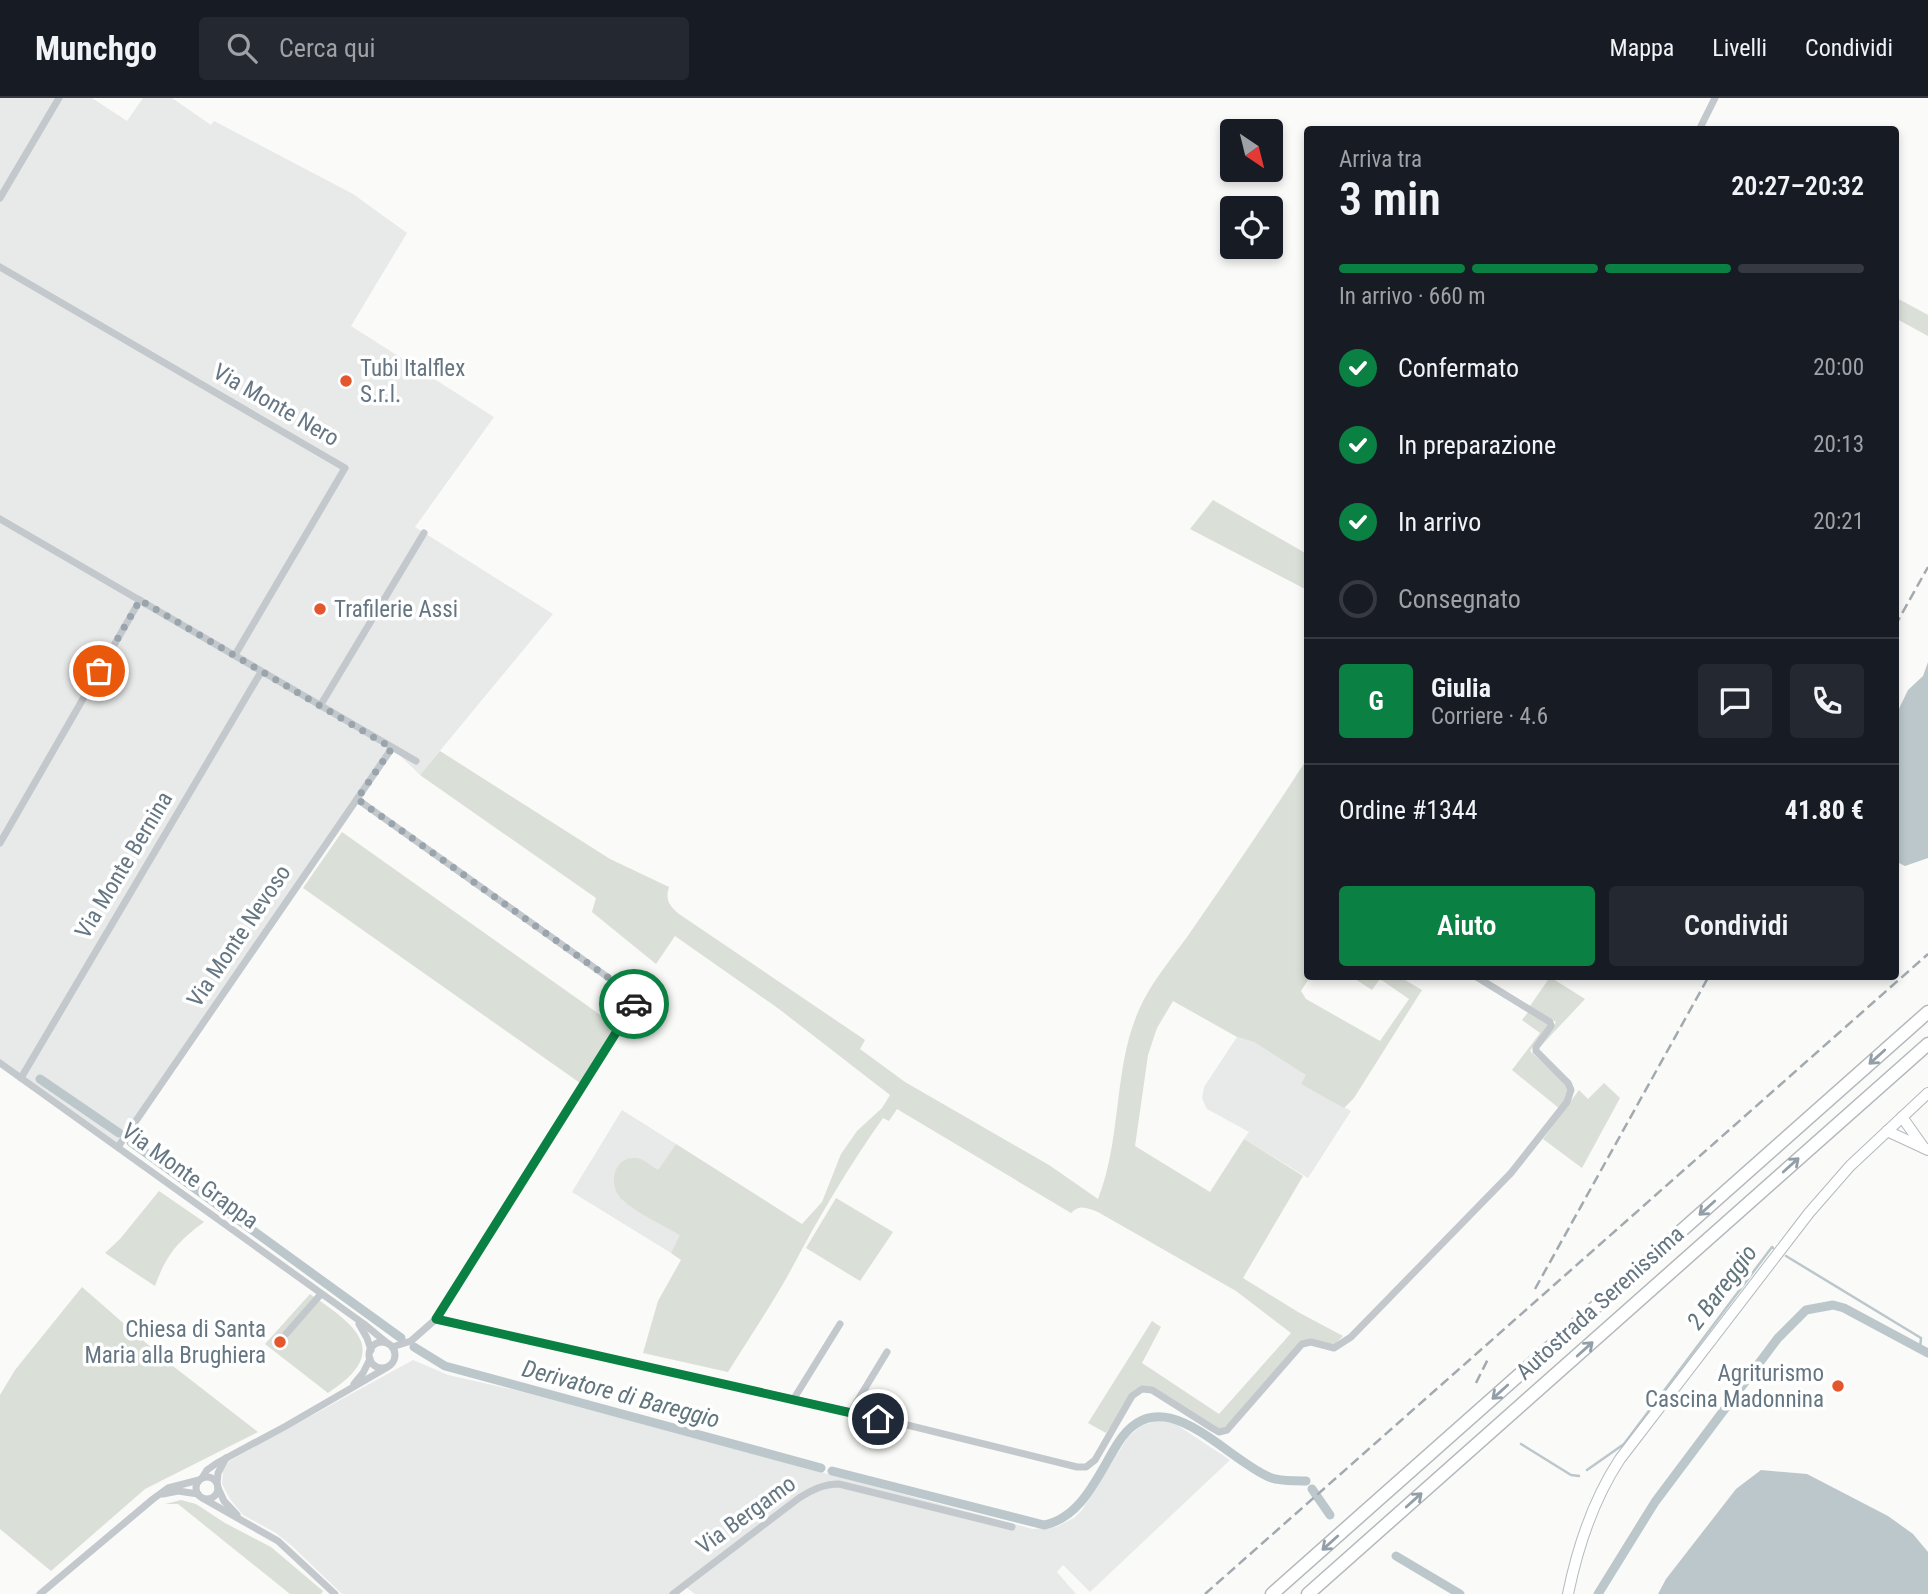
<!DOCTYPE html>
<html lang="it">
<meta charset="utf-8">
<style>
:root{--surface:#171b24;--page:#242831;--text:#f1f3f6;--muted:#9ea1a6;--line:#363941;--accent:#0b8043}
body{margin:0;font-family:"Roboto Condensed",sans-serif;background:var(--page);color:var(--text);height:100vh;display:flex;flex-direction:column;font-size:26px;white-space:nowrap}
*{box-sizing:border-box;margin:0}
p{font-size:23px;color:var(--muted)}
.icon{flex:none;width:38px;height:38px;fill:none;stroke:currentColor;stroke-width:2;stroke-linecap:round;stroke-linejoin:round}
.map{position:relative;flex:1;overflow:hidden}
.side{position:absolute;left:1304px;top:28px;width:595px;height:854px;display:flex;flex-direction:column;background:var(--surface);border-radius:7px;box-shadow:0 4px 10px #0003}
.side>*{flex:none}
.needle{width:46px;rotate:145deg}
.controls{position:absolute;left:1220px;top:21px;display:grid;gap:14px}
.controls a{display:grid;place-items:center;width:63px;height:63px;border-radius:7px;background:var(--surface);box-shadow:0 4px 10px #0003;font-size:35px}
.pin{position:absolute;display:grid;place-items:center;width:60px;height:60px;color:#fff;margin:-30px;border:4px solid #fff;border-radius:50%;box-shadow:0 2px 7px #0007}
.courier{position:absolute;display:grid;place-items:center;width:70px;height:70px;margin:-35px;border:5px solid #0b8043;border-radius:50%;background:#fff;color:#222;box-shadow:0 2px 9px #0007}
.headline em{font-style:normal;font-weight:600}
.headline div{display:flex;flex-direction:column-reverse}
.headline{display:flex;align-items:center;justify-content:space-between;height:119px;padding:0 35px}
h1{font-size:46px;font-weight:600;line-height:52px}
.bar{display:grid;grid-template-columns:repeat(4,1fr);gap:10px 7px;align-content:center;height:84px;padding:0 35px}
.bar i{height:9px;border-radius:5px;background:var(--line)}
.bar .selected{background:var(--accent)}
.bar p{grid-column:span 4}
.line{display:flex;align-items:center;gap:18px;padding:0 35px;border-top:2px solid var(--line)}
.line div{flex:1}
.round{display:grid;place-items:center;flex:none;width:74px;height:74px;border-radius:7px;background:var(--page)}
ol{padding:0 35px;list-style:none}
li{display:flex;align-items:center;gap:21px;height:77px}
li p{margin-inline-start:auto}
li .icon{padding:7px;border-radius:50%;background:var(--accent);color:#fff;stroke-width:4}
li:last-child{color:var(--muted)}
li i{width:38px;height:38px;border:4px solid var(--line);border-radius:50%}
.button{display:flex;gap:14px;margin-top:auto;padding:14px 35px}
.button a{flex:1;height:80px;border-radius:7px;background:var(--accent);color:#fff;font-size:28px;font-weight:600;line-height:80px;text-align:center}
.button a+a{background:var(--page);color:var(--text)}
header{display:flex;align-items:center;gap:42px;box-sizing:border-box;height:98px;padding:0 35px;background:var(--surface);border-bottom:2px solid var(--line)}
header strong{font-size:33px}
nav{display:flex;gap:38px;margin-inline-start:auto;font-size:24px}
.search{width:490px;height:63px;background:var(--page);display:flex;align-items:center;gap:18px;box-sizing:border-box;padding:0 24px;border-radius:7px;color:var(--muted);font-size:26px}
.map>svg:first-child{display:block}
.built{fill:#e8e9e9}
.green{fill:#dadfd7}
.water{fill:#bbc7cb}
.lines{fill:none;stroke-linecap:round;stroke-linejoin:round}
.stream{stroke:#bbc7cb;stroke-width:2.5}
.canal{stroke:#bbc7cb;stroke-width:9}
.secondary-casing{stroke:#b3babf;stroke-width:12}
.highway-casing{stroke:#b4b9bd;stroke-width:15}
.street{stroke:#c3c8cc;stroke-width:7}
.secondary{stroke:#fff;stroke-width:10}
.highway{stroke:#fff;stroke-width:12}
.rail{stroke:#a2aab0;stroke-width:2.5;stroke-dasharray:10 5;stroke-linecap:butt}
.oneway{stroke:#939fa8}
.done{stroke:#99a4ac;stroke-width:7;stroke-dasharray:0 12.6}
.route{stroke:#0b8043;stroke-width:9}
.poi-dot{fill:#e4572e;stroke:#fff;stroke-width:2.5}
.labels{text-anchor:middle;dominant-baseline:central;stroke-width:7;stroke-linejoin:round;paint-order:stroke}
.poi-label{font-size:23px;fill:#657683;stroke:#fff;text-anchor:start}
.street-label{font-size:23px;fill:#657683;stroke:#fff}
.water-label{font-size:24px;font-style:italic;fill:#60757c;stroke:#fff}
</style>
<header>
<strong>Munchgo</strong>
<div class="search"><svg class="icon" aria-label="search" viewBox="0 0 24 24"><circle cx="10" cy="10" r="6"/><path d="M15 15l6 6"/></svg>Cerca qui</div>
<nav><a>Mappa</a><a>Livelli</a><a>Condividi</a></nav>
</header>
<div class="map">
<svg width="1928" height="1496" viewBox="0 0 1928 1496">
<rect width="100%" height="100%" fill="#fafaf8"/>
<g class="built">
<path d="M0,0H92L127,23L143,0H172L211,27L214,23L353,96L407,135L351,228L494,319L415,429L553,516L420,677L392,650L117,1045L0,963Z"/>
<path d="M1237,939L1254,944L1307,977L1302,986L1351,1013L1308,1080L1244,1041L1249,1034L1207,1011L1204,1005L1202,1000L1204,989Z"/>
<path d="M622,1012L676,1046L658,1072L623,1103L681,1137L671,1155L572,1094Z"/>
<path d="M413,1262L448,1277L519,1293L1033,1431L1056,1429L1074,1420L1082,1412L1128,1339L1141,1328L1159,1322L1177,1327L1230,1362L1090,1494L1063,1467L1057,1474L1076,1496H695L687,1490L679,1496H342L292,1448L276,1435L243,1417L230,1401L222,1386L223,1373L229,1363Z"/>
</g>
<g class="green">
<path d="M1895,199L1928,217V238L1895,220Z"/>
<path d="M1213,402L1307,456V492L1190,431Z"/>
<path d="M440,653L610,761L669,789C665,802 669,807 679,816L865,942L860,951L905,984L1049,1067L1098,1101C1122,1040 1113,973 1138,914C1151,883 1175,857 1194,829C1232,774 1270,718 1307,661V878L1310,879L1301,893L1306,901L1380,943L1409,901L1380,881L1372,892L1352,879H1400L1422,892L1354,1000L1344,1010L1301,986L1306,977L1254,944L1237,939L1173,903L1157,930L1148,957L1135,1048L1210,1094L1244,1041L1303,1078L1243,1180L1298,1214L1343,1238L1334,1247L1300,1245L1228,1327L1218,1332L1162,1295L1135,1293L1106,1335L1088,1325L1152,1223L1161,1229L1142,1265L1219,1316L1291,1235L1236,1193L1098,1114C1087,1110 1080,1106 1071,1115L897,1011L889,1023L883,1020C849,1068 820,1117 793,1168C773,1205 750,1239 728,1274L643,1255L658,1203L681,1162L671,1155L680,1137C666,1129 627,1110 619,1098C609,1085 614,1060 634,1060C642,1059 651,1068 658,1072L676,1046L802,1126L822,1104L841,1056L857,1033L882,1010L890,997L779,911L675,838L656,866L592,814L596,800L420,677Z"/>
<path d="M342,734L616,928L580,985L303,790Z"/>
<path d="M1550,879L1585,901L1538,951L1556,924L1530,908Z"/>
<path d="M1529,913L1548,926L1530,953L1567,987L1569,995L1560,1011L1512,972L1540,935L1522,922Z"/>
<path d="M1604,985L1620,1000L1582,1070L1543,1041L1579,992L1588,1001Z"/>
<path d="M159,1093L204,1124C178,1143 166,1157 155,1188L105,1155L120,1141Z"/>
<path d="M836,1100L893,1134L860,1183L806,1150Z"/>
<path d="M82,1189L169,1265L258,1334L145,1391L51,1473L0,1431V1297L15,1272Z"/>
<path d="M310,1196C355,1227 393,1253 328,1295L265,1246Z"/>
<path d="M181,1402L196,1406L225,1425L271,1449L323,1493L321,1496H290L178,1406H165Z"/>
</g>
<g class="water">
<path d="M1928,564V760L1905,768L1895,763V619L1908,592L1923,578Z"/>
<path d="M1761,1372L1807,1376L1888,1418L1913,1436L1928,1454V1496H1658L1666,1481L1736,1391Z"/>
</g>
<g class="lines">
<g class="stream">
<path d="M1786,1158L1921,1240L1920,1251"/>
<path d="M1521,1346L1571,1377L1579,1378"/>
<path d="M1587,1372L1624,1346L1772,1149L1773,1150"/>
</g>
<g class="canal">
<path d="M40,981L119,1035"/>
<path d="M131,1044L401,1240"/>
<path d="M414,1249L445,1268L821,1370"/>
<path d="M832,1373L1044,1427C1082,1420 1099,1375 1118,1345C1161,1277 1224,1360 1269,1379C1279,1384 1295,1382 1306,1383"/>
<path d="M1312,1391L1330,1417"/>
<path d="M1396,1458L1460,1496"/>
<path d="M1598,1496L1655,1404L1778,1240L1806,1212L1833,1207L1844,1210L1928,1255"/>
</g>
<g class="secondary-casing">
<g id="secondary">
<path d="M1902,1019L1924,1050"/>
<path d="M1887,1033L1928,1052"/>
<path d="M1568,1496C1578,1447 1593,1402 1620,1361L1809,1115L1850,1068L1928,995"/>
</g>
</g>
<g class="highway-casing">
<g id="highway">
<path d="M1272,1496L1928,914"/>
<path d="M1308,1496L1928,946"/>
</g>
</g>
<g class="street">
<path d="M1699,32L1715,0"/>
<path d="M0,100L59,0"/>
<path d="M0,169L345,370L235,557"/>
<path d="M0,421L416,663"/>
<path d="M320,608L424,435"/>
<path d="M357,701L637,900L436,1221L411,1243L392,1249"/>
<path d="M0,745L140,502"/>
<path d="M0,965L364,1226L387,1245"/>
<path d="M21,980L261,574"/>
<path d="M118,1049L392,650"/>
<path d="M436,1221L895,1324L1077,1369H1086L1095,1362L1132,1298L1142,1291L1152,1292L1212,1330L1219,1334L1227,1332L1302,1246L1311,1244L1334,1250L1351,1239L1511,1075L1567,1004L1571,992L1568,985L1536,953V949L1551,928L1550,924L1475,878"/>
<path d="M359,1226L367,1240L371,1252"/>
<path d="M286,1236L321,1196"/>
<circle cx="382" cy="1257" r="13"/>
<path d="M354,1286L363,1275L370,1261"/>
<path d="M793,1302L840,1226"/>
<path d="M850,1315L887,1254"/>
<circle cx="207" cy="1390" r="11"/>
<path d="M202,1380L207,1372L217,1365L286,1328L386,1270"/>
<path d="M217,1385L218,1375L226,1360"/>
<path d="M218,1390L224,1403L237,1417"/>
<path d="M163,1396L178,1393L198,1396"/>
<path d="M204,1401L278,1443L335,1496"/>
<path d="M40,1496L153,1401L168,1390L199,1382"/>
<path d="M673,1496L799,1400C812,1392 823,1386 839,1386L1012,1429"/>
</g>
<use href="#secondary" class="secondary"/>
<use href="#highway" class="highway"/>
<g class="rail">
<path d="M1895,528L1928,469"/>
<path d="M1535,1191L1709,878"/>
<path d="M1476,1285L1488,1261"/>
<path d="M1205,1496L1928,856"/>
</g>
</g>
<defs><path id="oneway-shaft" d="M-6 0H5M1.5-3L5.5 0L1.5 3" fill="none" stroke-width="1.6" stroke-linecap="round" stroke-linejoin="round" transform="scale(1.75)"/></defs>
<g class="oneway">
<use href="#oneway-shaft" transform="translate(1877 959) rotate(138)"/>
<use href="#oneway-shaft" transform="translate(1791 1067) rotate(-42)"/>
<use href="#oneway-shaft" transform="translate(1707 1110) rotate(138)"/>
<use href="#oneway-shaft" transform="translate(1585 1251) rotate(-42)"/>
<use href="#oneway-shaft" transform="translate(1500 1294) rotate(138)"/>
<use href="#oneway-shaft" transform="translate(1414 1402) rotate(-42)"/>
<use href="#oneway-shaft" transform="translate(1330 1445) rotate(138)"/>
</g>
<g class="lines">
<path class="done" d="M99,573L140,502L392,650L357,701L637,900L634,906"/>
<path class="route" d="M634,906L436,1221L878,1321"/>
</g>
<g class="poi-dot">
<circle cx="346" cy="283" r="7"/>
<circle cx="320" cy="511" r="7"/>
<circle cx="280" cy="1244" r="7"/>
<circle cx="1838" cy="1288" r="7"/>
</g>
<g class="labels">
<g class="poi-label">
<text x="360" y="270">Tubi Italflex<tspan x="360" dy="26">S.r.l.</tspan></text>
<text x="334" y="511">Trafilerie Assi</text>
<text x="266" y="1231" text-anchor="end">Chiesa di Santa<tspan x="266" dy="26">Maria alla Brughiera</tspan></text>
<text x="1824" y="1275" text-anchor="end">Agriturismo<tspan x="1824" dy="26">Cascina Madonnina</tspan></text>
</g>
<g class="street-label">
<text transform="translate(276 307) rotate(30)">Via Monte Nero</text>
<text transform="translate(124 767) rotate(-59)">Via Monte Bernina</text>
<text transform="translate(239 838) rotate(-56)">Via Monte Nevoso</text>
<text transform="translate(190 1078) rotate(36)">Via Monte Grappa</text>
<text transform="translate(1600 1205) rotate(-42)">Autostrada Serenissima</text>
<text transform="translate(746 1417) rotate(-36)">Via Bergamo</text>
</g>
<g class="water-label">
<text transform="translate(1722 1189) rotate(-53)">2 Bareggio</text>
<text transform="translate(621 1296) rotate(15)">Derivatore di Bareggio</text>
</g>
</g>
</svg>
<div class="controls">
<a><svg class="needle" viewBox="-14 -14 28 28"><path d="M0-13l5 13h-10z" fill="#e53935"/><path d="M0 13l5-13h-10z" fill="#9ea1a6"/></svg></a>
<a><svg class="icon" aria-label="locate" viewBox="0 0 24 24"><circle cx="12" cy="12" r="6"/><path d="M12 2v4M12 18v4M2 12h4M18 12h4"/></svg></a>
</div>
<div class="pin" style="left:99px;top:573px;background:#ea580c"><svg class="icon" aria-label="bag" viewBox="0 0 24 24"><path d="M5 8h14l-1 12H6zM9 8a3 3 0 0 1 6 0"/></svg></div>
<div class="pin" style="left:878px;top:1321px;background:#1f2937"><svg class="icon" aria-label="home" viewBox="0 0 24 24"><path d="M3 11l9-7 9 7M6 9v11h12V9"/></svg></div>
<div class="courier" style="left:634px;top:906px"><svg class="icon" aria-label="car" viewBox="0 0 24 24"><path d="M5 17H2v-5l4-1 3-4h7l3 4 3 1v5h-3M9 17h6M6 11h13"/><circle cx="7" cy="17" r="2"/><circle cx="17" cy="17" r="2"/></svg></div>
<section class="side">
<div class="headline"><div><h1>3 min</h1><p>Arriva tra</p></div><em>20:27–20:32</em></div>
<div class="bar"><i class="selected"></i><i class="selected"></i><i class="selected"></i><i></i><p>In arrivo · 660 m</p></div>
<ol>
<li><svg class="icon" aria-label="check" viewBox="0 0 24 24"><path d="M5 12l5 5 9-10"/></svg>Confermato<p>20:00</p></li>
<li><svg class="icon" aria-label="check" viewBox="0 0 24 24"><path d="M5 12l5 5 9-10"/></svg>In preparazione<p>20:13</p></li>
<li><svg class="icon" aria-label="check" viewBox="0 0 24 24"><path d="M5 12l5 5 9-10"/></svg>In arrivo<p>20:21</p></li>
<li><i></i>Consegnato</li>
</ol>
<div class="line" style="height:126px"><b class="round" style="background:var(--accent);color:#fff">G</b><div><b>Giulia</b><p>Corriere · 4.6</p></div><a class="round"><svg class="icon" aria-label="chat" viewBox="0 0 24 24"><path d="M4 5h16v11H9l-5 4z"/></svg></a><a class="round"><svg class="icon" aria-label="phone" viewBox="0 0 24 24"><path d="M5 4h4l2 5-3 2q2 4 5 5l2-3 5 2v4C11 20 4 13 5 4z"/></svg></a></div>
<div class="line" style="height:91px"><div>Ordine #1344</div><b>41.80 €</b></div>
<div class="button"><a>Aiuto</a><a>Condividi</a></div>
</section>
</div>
